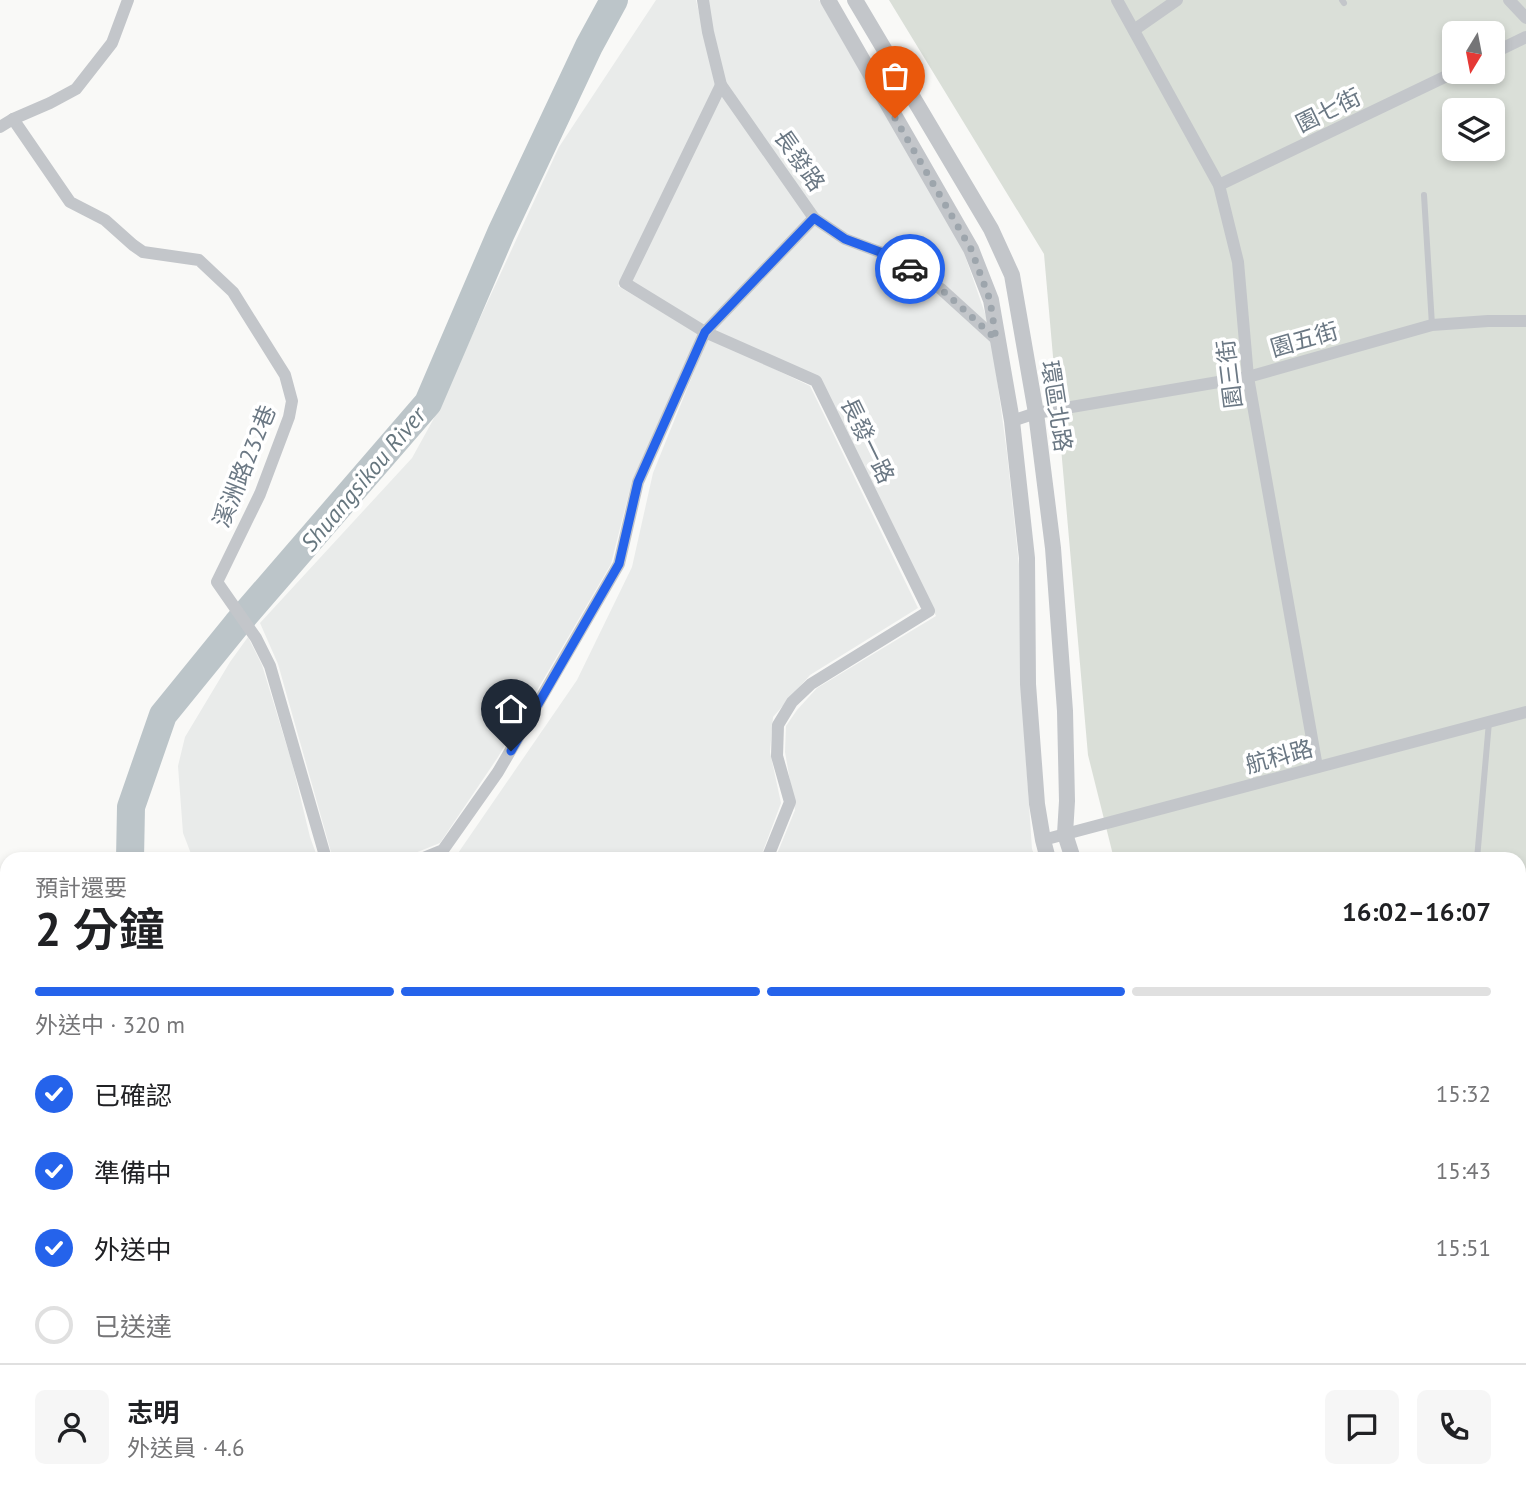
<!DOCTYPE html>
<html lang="zh-TW">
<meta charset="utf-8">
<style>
:root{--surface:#fff;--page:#f6f6f6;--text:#202124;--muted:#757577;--line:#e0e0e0;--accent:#2563eb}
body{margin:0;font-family:"PT Sans","Noto Sans TC",sans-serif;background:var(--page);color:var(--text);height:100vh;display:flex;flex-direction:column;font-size:26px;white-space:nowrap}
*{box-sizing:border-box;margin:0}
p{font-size:23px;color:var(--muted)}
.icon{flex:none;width:38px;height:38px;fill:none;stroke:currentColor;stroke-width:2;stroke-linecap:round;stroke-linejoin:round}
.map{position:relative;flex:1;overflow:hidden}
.side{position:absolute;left:0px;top:852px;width:1526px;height:653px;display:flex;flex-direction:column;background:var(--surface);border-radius:21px 21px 0 0;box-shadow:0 4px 10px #0003}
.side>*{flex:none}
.needle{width:46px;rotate:190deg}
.tools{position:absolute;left:1442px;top:21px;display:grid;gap:14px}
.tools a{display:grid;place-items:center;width:63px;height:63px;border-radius:10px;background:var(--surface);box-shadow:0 4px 10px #0003;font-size:35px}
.pin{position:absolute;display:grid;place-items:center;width:60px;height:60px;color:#fff;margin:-72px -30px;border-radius:50% 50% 50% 0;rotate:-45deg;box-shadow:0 0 7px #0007}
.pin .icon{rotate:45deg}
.courier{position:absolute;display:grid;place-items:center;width:70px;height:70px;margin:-35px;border:5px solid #2563eb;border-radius:50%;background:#fff;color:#222;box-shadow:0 2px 9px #0007}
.head em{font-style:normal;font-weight:600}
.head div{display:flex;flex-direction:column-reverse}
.head{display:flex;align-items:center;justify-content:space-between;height:119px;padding:0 35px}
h1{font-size:46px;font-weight:600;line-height:52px}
.bar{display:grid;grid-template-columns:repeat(4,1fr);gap:10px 7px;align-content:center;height:84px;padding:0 35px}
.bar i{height:9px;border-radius:5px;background:var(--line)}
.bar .selected{background:var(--accent)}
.bar p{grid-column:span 4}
.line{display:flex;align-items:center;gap:18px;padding:0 35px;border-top:2px solid var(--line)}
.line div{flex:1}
.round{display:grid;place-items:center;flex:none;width:74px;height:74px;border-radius:10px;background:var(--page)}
ol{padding:0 35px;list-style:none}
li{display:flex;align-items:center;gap:21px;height:77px}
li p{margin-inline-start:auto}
li .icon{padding:7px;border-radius:50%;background:var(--accent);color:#fff;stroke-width:4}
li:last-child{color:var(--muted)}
li i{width:38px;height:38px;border:4px solid var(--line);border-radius:50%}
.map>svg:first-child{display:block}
.built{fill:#e9ebea}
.green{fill:#dadfd8;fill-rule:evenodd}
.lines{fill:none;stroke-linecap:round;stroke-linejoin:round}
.river{stroke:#bcc5c9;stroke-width:28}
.service{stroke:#c3c6ca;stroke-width:6}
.minor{stroke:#c3c6ca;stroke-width:12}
.tertiary{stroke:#c3c6ca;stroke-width:16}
.done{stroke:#9da5ac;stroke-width:7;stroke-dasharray:0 12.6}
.route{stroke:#2563eb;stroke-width:9}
.labels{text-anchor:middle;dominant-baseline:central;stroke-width:7;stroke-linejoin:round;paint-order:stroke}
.street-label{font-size:23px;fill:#6b7884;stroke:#fff}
.water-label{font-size:24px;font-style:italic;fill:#67777f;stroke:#fff}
</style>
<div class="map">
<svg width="1526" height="1504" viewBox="0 0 1526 1504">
<rect width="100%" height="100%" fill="#f9f9f7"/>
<g class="built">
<path d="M656,0H696L716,85L618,286L699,334L632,481L611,564L498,757L440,843L400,859H333L278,664L260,623L412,458L433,420L559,147Z"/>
<path d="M706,0H819L962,247L988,322V327L943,287L845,239L817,215L725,83Z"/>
<path d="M722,92L810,217L707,330L629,281Z"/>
<path d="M815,221L887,257L939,291L992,343L1007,453L1019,565L1023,715L1032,849L1036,859H775L795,810L785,752L786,726L797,710L817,688L936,616L818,378L711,330Z"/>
<path d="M708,337L810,386L918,608L810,675L773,717L770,752L781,803L760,859H454L577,680L632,567L653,473Z"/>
<path d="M248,637L262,665L292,763L310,837L318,859H193L183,833L178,766L185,737L230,662Z"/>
</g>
<path class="green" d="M889,0H1526V1504H1293L1292,1498H1519V859H1114L1088,755L1044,254ZM1454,33H1493V72H1454ZM1454,110H1493V149H1454Z"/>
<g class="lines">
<g class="river">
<path d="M130,859L131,807L163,715L237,624L428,403L501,233L589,46L614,0"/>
<path d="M667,1498L670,1504"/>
</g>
<g class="service">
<path d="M1342,0L1344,3"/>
<path d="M1424,195L1432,325"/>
<path d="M1477,859L1489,722"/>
</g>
<g class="minor">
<path d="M703,0L708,32L721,85L814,218L845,239L888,255L941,289L996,339"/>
<path d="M1117,0L1219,185L1238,262L1248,377L1317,767"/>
<path d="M1509,0L1526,18"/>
<path d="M1134,30L1177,0"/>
<path d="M1493,53L1526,37"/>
<path d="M721,85L625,283L705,332L816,381L929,611L811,684L792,702L778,725L777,756L790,802L767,859"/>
<path d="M13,119L70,202L105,220L133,245L143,252L199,260L233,292L285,375L292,401L289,417L260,494L217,582L256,638L270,666L326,859"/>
<path d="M0,127L13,119L50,103L76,89L112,43L128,0"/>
<path d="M1219,185L1455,72"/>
<path d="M1012,421L1036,413L1248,377L1432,325L1488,321H1526"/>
<path d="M1043,840L1526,712"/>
<path d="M421,859L443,850L498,772L619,564L638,482L705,332L814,218"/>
<path d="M1519,1009L1526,1007"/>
<path d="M733,1498L735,1504"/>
<path d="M1152,1498V1504"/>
</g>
<g class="tertiary">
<path d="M828,0L971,249L991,300L1012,421L1027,558L1028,684L1037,804L1043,840L1048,859"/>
<path d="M855,0L991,229L1012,275L1036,413L1053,548L1065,711L1067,801L1065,834L1073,859"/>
<path d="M1244,1498L1246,1504"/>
<path d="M1269,1498L1271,1504"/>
</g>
</g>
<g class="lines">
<path class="done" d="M895,118L971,249L990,300L996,339L941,289L910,269"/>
<path class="route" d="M511,751L619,564L638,482L705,332L814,218L845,239L888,255L910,269"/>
</g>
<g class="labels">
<g class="street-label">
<text transform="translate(1328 110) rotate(-26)">園七街</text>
<text transform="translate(800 160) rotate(55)">長發路</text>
<text transform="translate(1304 339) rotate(-16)">園五街</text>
<text transform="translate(1229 374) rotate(-97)">園三街</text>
<text transform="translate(1057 406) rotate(81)">環區北路</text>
<text transform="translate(868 440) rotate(64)">長發一路</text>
<text transform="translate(244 466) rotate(-68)">溪洲路232巷</text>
<text transform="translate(1279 756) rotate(-15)">航科路</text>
</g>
<g class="water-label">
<text transform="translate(363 479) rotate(-50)">Shuangsikou River</text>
</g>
</g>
</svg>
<div class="tools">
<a><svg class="needle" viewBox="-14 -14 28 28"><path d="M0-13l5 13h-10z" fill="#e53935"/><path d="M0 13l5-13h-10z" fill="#757577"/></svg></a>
<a><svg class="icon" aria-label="layers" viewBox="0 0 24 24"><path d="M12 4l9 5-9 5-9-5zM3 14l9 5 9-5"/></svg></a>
</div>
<div class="pin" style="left:895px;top:118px;background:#ea580c"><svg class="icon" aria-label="bag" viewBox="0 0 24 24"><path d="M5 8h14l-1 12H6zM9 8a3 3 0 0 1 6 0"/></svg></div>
<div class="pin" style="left:511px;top:751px;background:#1f2937"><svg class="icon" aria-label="home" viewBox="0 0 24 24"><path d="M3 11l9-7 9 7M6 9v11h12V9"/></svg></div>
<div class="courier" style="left:910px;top:269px"><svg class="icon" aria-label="car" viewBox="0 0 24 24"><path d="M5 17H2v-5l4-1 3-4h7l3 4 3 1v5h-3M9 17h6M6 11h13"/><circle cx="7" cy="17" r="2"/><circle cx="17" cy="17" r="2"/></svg></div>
<section class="side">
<div class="head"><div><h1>2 分鐘</h1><p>預計還要</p></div><em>16:02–16:07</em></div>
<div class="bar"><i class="selected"></i><i class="selected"></i><i class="selected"></i><i></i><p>外送中 · 320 m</p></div>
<ol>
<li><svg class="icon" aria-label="check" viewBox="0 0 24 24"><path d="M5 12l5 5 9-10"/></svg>已確認<p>15:32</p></li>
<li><svg class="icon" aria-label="check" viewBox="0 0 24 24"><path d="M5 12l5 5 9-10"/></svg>準備中<p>15:43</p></li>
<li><svg class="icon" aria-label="check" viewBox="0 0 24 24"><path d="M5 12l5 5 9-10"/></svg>外送中<p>15:51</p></li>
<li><i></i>已送達</li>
</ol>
<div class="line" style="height:126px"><a class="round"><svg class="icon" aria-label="person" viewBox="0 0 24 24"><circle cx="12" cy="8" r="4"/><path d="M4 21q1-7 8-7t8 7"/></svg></a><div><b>志明</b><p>外送員 · 4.6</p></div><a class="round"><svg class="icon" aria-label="chat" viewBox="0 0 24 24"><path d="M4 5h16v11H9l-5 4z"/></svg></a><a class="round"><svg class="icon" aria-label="phone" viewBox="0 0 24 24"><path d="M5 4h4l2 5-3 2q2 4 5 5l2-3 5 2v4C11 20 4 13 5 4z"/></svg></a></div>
</section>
</div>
